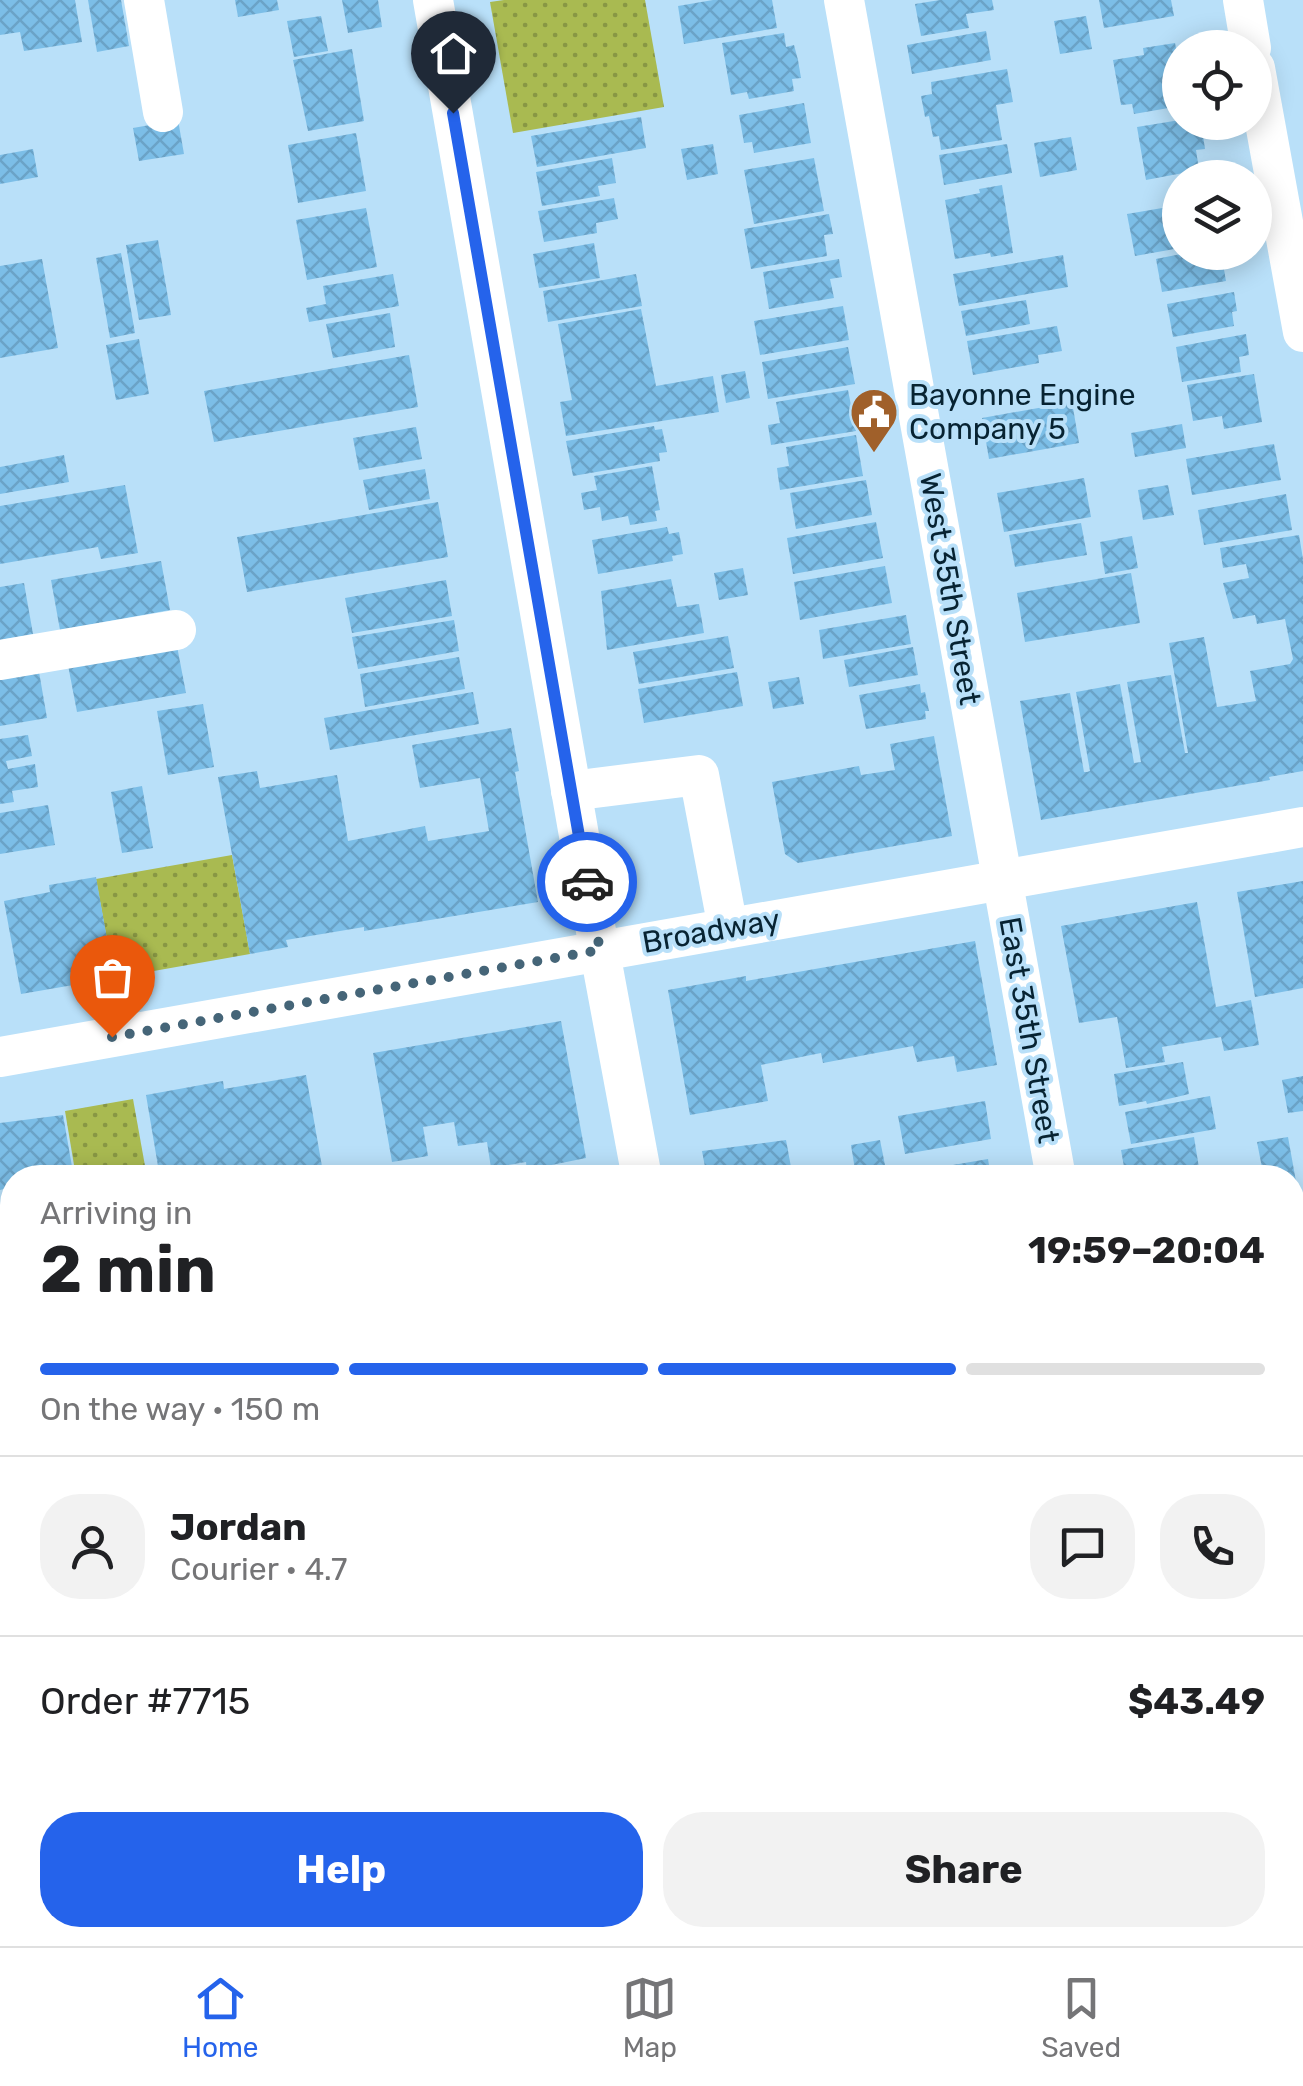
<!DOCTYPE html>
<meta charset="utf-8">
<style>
:root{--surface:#fff;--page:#f2f2f2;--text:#202124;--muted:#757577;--line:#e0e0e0;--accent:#2563eb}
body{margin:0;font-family:Rubik,sans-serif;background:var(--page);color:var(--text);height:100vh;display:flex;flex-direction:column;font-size:38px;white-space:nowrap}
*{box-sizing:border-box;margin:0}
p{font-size:32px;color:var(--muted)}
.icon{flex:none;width:55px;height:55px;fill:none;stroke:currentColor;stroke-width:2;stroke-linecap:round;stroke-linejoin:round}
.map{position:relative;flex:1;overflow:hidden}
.details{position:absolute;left:0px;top:1165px;width:1305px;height:782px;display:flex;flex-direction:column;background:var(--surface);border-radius:40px 40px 0 0;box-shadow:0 5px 25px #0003}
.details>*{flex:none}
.controls{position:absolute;left:1162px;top:30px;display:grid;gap:20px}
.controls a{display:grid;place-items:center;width:110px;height:110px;border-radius:50%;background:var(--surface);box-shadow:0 5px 25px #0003;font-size:50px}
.pin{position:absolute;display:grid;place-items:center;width:85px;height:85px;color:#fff;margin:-102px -42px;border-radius:50% 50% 50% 0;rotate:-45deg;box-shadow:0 0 10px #0007}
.pin .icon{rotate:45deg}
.courier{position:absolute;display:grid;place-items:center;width:100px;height:100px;margin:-50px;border:8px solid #2563eb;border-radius:50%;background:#fff;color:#222;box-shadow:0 2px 12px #0007}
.head em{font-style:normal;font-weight:700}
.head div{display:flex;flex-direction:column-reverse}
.head{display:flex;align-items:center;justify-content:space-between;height:170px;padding:0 40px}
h1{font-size:65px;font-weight:700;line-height:75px}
.bar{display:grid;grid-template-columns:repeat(4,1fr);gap:15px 10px;align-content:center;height:120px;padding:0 40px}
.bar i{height:12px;border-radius:8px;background:var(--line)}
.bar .selected{background:var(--accent)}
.bar p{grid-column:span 4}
.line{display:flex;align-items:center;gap:25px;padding:0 40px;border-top:2px solid var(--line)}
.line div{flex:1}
.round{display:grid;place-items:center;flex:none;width:105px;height:105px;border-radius:40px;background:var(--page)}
.primary-button{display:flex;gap:20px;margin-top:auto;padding:20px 40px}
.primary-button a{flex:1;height:115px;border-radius:40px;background:var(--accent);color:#fff;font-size:40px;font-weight:700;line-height:115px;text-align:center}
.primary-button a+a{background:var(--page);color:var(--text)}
.menu{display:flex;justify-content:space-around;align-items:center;height:140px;border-top:2px solid var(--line);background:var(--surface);font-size:28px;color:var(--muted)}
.menu a{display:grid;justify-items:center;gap:5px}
.menu .selected{color:var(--accent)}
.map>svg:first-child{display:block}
.grass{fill:url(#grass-dots)}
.building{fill:url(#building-cross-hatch)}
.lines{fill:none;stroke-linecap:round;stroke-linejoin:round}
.minor{stroke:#fff;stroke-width:40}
.done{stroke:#456578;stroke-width:10;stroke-dasharray:0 18}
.route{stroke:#2563eb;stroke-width:12}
.labels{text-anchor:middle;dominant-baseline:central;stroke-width:8;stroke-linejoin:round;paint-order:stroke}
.poi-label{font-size:30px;fill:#072332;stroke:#b9e0f9;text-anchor:start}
.street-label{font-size:30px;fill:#072332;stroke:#b9e0f9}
</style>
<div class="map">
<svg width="1303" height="1946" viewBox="0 0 1303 1946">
<defs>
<pattern id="grass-dots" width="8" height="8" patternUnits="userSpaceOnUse" patternTransform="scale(2.5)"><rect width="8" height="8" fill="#a9ba51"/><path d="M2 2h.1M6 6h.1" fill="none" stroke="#889744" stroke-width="1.8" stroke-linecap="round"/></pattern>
<pattern id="building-cross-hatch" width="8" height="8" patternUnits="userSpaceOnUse" patternTransform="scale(2.5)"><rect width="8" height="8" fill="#7cbee7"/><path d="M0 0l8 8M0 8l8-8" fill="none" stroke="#6aa3c7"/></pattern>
</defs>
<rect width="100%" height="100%" fill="#b9e0f9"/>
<g class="grass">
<path d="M504,0H645L664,107L513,133L490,2Z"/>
<path d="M232,855L250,954L114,978L96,879Z"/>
<path d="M133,1099L147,1177H76L65,1111Z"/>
</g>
<g class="building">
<path d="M0,0H75L82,42L24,51L20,32L0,35Z"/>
<path d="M88,0H121L129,46L97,52Z"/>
<path d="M235,0H277L279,10L238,17Z"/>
<path d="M342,0H378L382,27L348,33Z"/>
<path d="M713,0H772L777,28L684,44L678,6Z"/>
<path d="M940,0H992L994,10L966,14L969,28L921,36L915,4Z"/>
<path d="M1099,0H1171L1174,16L1104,28Z"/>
<path d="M321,16L328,51L294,57L287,21Z"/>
<path d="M1086,16L1092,49L1060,54L1054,21Z"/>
<path d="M986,31L991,60L912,74L907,45Z"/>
<path d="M784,33L786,47L794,45L798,60L801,78L792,79L794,91L749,99L747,92L731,95L722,43Z"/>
<path d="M1175,43L1180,68V106L1134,114L1132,104L1121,105L1113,60L1144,55L1143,48Z"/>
<path d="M352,49L364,121L308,131L293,60Z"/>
<path d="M1007,69L1013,102L996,105L1002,140L941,150L939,136L933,137L929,116L925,117L921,96L932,94L931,82Z"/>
<path d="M804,103L811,143L754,153L752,142L744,143L739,115Z"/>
<path d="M641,117L646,148L537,167L531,136Z"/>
<path d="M178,120L184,154L139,161L133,128Z"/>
<path d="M1180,120V122H1201L1205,149L1196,150L1199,170L1146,180L1137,127Z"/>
<path d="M356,133L366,191L298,203L288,145Z"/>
<path d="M1071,137L1077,170L1040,177L1034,143Z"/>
<path d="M713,144L718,174L687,180L681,149Z"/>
<path d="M1007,144L1012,173L944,185L939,155Z"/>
<path d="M33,149L38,177L0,184V155Z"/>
<path d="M612,158L616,183L598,186L600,196L542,206L536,172Z"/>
<path d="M814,158L824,211L754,224L744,170Z"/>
<path d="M1002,185L1013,253L991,257L990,253L955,259L945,200L980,193L979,189Z"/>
<path d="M614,198L618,219L596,223L597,233L544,242L538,211Z"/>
<path d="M1180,205V248L1135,256L1127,214Z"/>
<path d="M366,208L377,267L307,280L296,220Z"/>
<path d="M829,214L833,234L824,235L827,256L751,269L744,229Z"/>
<path d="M158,240L171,315L139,320L126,245Z"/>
<path d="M594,243L600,278L539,288L533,254Z"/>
<path d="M1191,252H1221L1226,281L1162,292L1156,259Z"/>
<path d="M121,253L135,333L110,338L96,258Z"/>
<path d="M1063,255L1068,287L959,306L953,274Z"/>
<path d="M42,259L58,348L0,358V266Z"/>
<path d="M839,259L842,277L830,279L834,298L769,309L763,272Z"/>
<path d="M393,274L399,306L309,322L306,308L326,304L323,286Z"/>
<path d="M636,274L642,306L548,322L543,291Z"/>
<path d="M1234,292L1237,311L1232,312L1234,326L1173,337L1167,304Z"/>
<path d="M1026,300L1030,324L966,336L961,311Z"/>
<path d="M843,306L849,340L760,355L754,321Z"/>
<path d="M641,309L656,386L713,376L719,412L566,436L560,402L572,400L558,324Z"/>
<path d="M390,313L395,347L333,358L326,324Z"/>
<path d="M1057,326L1062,351L1038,355L1039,363L973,375L967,341Z"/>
<path d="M1246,334L1249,355L1239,357L1241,372L1182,382L1176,347Z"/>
<path d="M139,339L149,394L116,400L106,345Z"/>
<path d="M848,347L855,384L768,399L762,362Z"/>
<path d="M409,355L418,407L214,442L204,391Z"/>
<path d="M745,371L750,398L726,403L721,375Z"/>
<path d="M1254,374L1262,422L1224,429L1222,416L1193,421L1187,385Z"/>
<path d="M848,390L856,431L771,445L768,425L780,423L776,402Z"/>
<path d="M1072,402L1079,443L989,459L982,418Z"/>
<path d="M1182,424L1186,448L1135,457L1131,433Z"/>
<path d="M654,426L655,430L662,429L667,452L659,453L660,461L573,476L566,441Z"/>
<path d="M416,427L422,459L359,470L353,438Z"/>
<path d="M856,435L863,476L780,490L777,468L789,466L786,447Z"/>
<path d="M1274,444L1281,480L1192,495L1186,459Z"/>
<path d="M64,455L69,482L0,494V467Z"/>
<path d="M652,466L660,510L655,511L657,521L630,525L628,516L602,521L600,507L584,510L581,493L597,490L594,476Z"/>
<path d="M425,469L430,499L369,510L363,480Z"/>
<path d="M1084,478L1091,517L1004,532L997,493Z"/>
<path d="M866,480L872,515L796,529L790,493Z"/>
<path d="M125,485L138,553L101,559L98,547L0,564V506Z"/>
<path d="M1168,485L1174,515L1143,520L1138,490Z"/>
<path d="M1286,494L1292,530L1204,545L1198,510Z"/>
<path d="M438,502L448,557L247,592L237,537Z"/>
<path d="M876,522L883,558L793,574L787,538Z"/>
<path d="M1081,523L1087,555L1015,567L1009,535Z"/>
<path d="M667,527L669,534L679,532L683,554L672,556L673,561L598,574L592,540Z"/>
<path d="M1299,535L1303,559V771L1269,777L1270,780L1041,820L1020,701L1070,693L1084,772H1087L1090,771L1076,692L1120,684L1134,763L1141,762L1127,682L1171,675L1185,753H1188L1169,643L1204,637L1217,707L1256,701L1250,671L1290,664L1293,659L1285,619L1257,624L1255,615L1233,619L1223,583L1249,578L1246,564L1223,568L1220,548Z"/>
<path d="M1132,536L1138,568L1105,574L1100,542Z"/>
<path d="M161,561L170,610L60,630L51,580Z"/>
<path d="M885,566L892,603L800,620L794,582Z"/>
<path d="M743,568L748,595L719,600L714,573Z"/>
<path d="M1131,573L1140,623L1025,642L1017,593Z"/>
<path d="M671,579L677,607L699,604L704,633L607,650L601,591Z"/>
<path d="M446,580L452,616L352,633L345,598Z"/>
<path d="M24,583L33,634L0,640V587Z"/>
<path d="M906,615L911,644L823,659L819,630Z"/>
<path d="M454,620L459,651L358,669L352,637Z"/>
<path d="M728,636L734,668L639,684L633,652Z"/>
<path d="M176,641L186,693L77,712L67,660Z"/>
<path d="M913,647L918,675L849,687L844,660Z"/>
<path d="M459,657L465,689L365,707L360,674Z"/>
<path d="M38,666L47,718L0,726V673Z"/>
<path d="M737,672L743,706L644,723L638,689Z"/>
<path d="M799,677L804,704L773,709L768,682Z"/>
<path d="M920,684L921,693L925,692L929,711H925L926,719L866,729L859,695Z"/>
<path d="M473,692L479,724L330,750L324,718Z"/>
<path d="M203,704L214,767L168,775L157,711Z"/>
<path d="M511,728L519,771L515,772L538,902L364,931V927L286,940L288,947L250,954L218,777L257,771L260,788L337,775L348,841L425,826L428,841L489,831L480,778L420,788L412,745Z"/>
<path d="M28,735L32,756L6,761L8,769L35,764L38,787L12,791L14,802L0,804V739Z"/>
<path d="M934,736L952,836L798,863L785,854L772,782L859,766L861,775L895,770L890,744Z"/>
<path d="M142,786L153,848L122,853L111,792Z"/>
<path d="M48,805L55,845L0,854V813Z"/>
<path d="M96,877L114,978L21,994L4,901L50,892L49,885Z"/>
<path d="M1303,881V988L1255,997L1237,892Z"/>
<path d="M1197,902L1216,1007L1251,1000L1259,1045L1224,1051L1221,1037L1162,1047L1165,1062L1126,1068L1117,1017L1079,1023L1061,926Z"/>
<path d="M975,941L997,1065L957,1072L954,1056L917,1062L913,1046L823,1063L821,1053L761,1065L768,1101L690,1115L668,990L746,976V981Z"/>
<path d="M561,1021L586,1158L527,1170L526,1162L491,1168L487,1142L458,1146L454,1122L423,1127L428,1156L392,1162L373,1053Z"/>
<path d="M1183,1062L1189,1094L1147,1104L1146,1101L1119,1106L1114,1074Z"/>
<path d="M306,1075L324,1178H160L146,1095L223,1081L224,1089Z"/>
<path d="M1303,1076V1111L1288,1113L1282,1080Z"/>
<path d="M1210,1096L1216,1129L1131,1144L1125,1112Z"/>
<path d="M985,1101L991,1139L905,1154L898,1116Z"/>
<path d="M63,1115L74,1178H12V1187L0,1190V1123Z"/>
<path d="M1194,1137L1199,1168L1126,1178L1121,1150Z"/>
<path d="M1288,1137L1297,1187H1292V1178H1264L1257,1142Z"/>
<path d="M786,1140L791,1167L728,1178H707L702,1151Z"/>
<path d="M880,1140L886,1170L856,1176L851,1145Z"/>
<path d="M988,1159L991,1178H907L906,1173Z"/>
<path d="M1303,1437V1466L1292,1467V1439Z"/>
<path d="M1303,1627V1658L1292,1660V1629Z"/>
<path d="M1303,1746V1779L1292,1780V1748Z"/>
<path d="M1303,1783V1815L1292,1817V1785Z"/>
<path d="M1294,1886L1303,1946H1250L1248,1935H1292Z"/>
<path d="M965,1935H991L993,1946H955L954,1937Z"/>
<path d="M1030,1935L1032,1946H999L998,1939Z"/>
<path d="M1070,1935H1109L1111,1946H1072Z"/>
<path d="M1113,1935L1148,1936L1150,1946H1115Z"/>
</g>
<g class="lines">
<g class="minor">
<path d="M144,0L163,112"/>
<path d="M433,0L591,904L642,1178"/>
<path d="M844,0L1056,1178"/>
<path d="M1243,0L1251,48"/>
<path d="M1255,68L1303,332"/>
<path d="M0,660L176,630"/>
<path d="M571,791L699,775L728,928"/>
<path d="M0,1057L1303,827"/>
<path d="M0,1550L12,1621"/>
<path d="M68,1935L70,1946"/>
<path d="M778,1935L780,1946"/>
<path d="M1190,1935L1192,1946"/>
</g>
</g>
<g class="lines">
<path class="done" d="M112,1037L600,950L587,882"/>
<path class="route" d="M453,113L587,882"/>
</g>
<defs>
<g id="civic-pin" transform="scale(2.5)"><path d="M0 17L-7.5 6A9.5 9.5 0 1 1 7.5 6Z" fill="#a0602a" stroke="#b9e0f9"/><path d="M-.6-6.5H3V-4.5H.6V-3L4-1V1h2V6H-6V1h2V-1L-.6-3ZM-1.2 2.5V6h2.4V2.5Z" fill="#fff"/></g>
</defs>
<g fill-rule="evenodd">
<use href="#civic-pin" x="874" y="412"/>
</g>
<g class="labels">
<g class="poi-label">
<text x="909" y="395">Bayonne Engine<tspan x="909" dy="34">Company 5</tspan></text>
</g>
<g class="street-label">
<text transform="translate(950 589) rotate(80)">West 35th Street</text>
<text transform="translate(711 931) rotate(-10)">Broadway</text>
<text transform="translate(1029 1030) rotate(80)">East 35th Street</text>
</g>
</g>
</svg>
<div class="controls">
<a><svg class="icon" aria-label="locate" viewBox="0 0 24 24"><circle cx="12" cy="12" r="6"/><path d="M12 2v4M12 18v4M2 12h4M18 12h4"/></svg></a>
<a><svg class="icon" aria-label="layers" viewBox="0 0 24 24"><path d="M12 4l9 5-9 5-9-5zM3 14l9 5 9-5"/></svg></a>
</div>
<div class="pin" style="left:112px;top:1037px;background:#ea580c"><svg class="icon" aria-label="bag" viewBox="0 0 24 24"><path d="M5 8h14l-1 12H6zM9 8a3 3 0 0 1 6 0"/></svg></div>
<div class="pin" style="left:453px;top:113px;background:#1f2937"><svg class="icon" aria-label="home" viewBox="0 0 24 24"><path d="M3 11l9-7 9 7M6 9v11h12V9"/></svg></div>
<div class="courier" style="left:587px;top:882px"><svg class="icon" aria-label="car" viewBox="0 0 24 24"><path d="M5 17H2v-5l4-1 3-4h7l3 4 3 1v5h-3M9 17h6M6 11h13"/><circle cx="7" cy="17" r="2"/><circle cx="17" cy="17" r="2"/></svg></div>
<section class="details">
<div class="head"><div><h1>2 min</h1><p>Arriving in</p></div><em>19:59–20:04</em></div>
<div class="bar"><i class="selected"></i><i class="selected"></i><i class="selected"></i><i></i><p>On the way · 150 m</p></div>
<div class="line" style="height:180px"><a class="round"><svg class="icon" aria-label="person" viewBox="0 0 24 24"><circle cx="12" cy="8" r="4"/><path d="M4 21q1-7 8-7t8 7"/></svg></a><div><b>Jordan</b><p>Courier · 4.7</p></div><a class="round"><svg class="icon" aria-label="chat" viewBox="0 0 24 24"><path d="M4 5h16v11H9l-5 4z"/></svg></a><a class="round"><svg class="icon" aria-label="phone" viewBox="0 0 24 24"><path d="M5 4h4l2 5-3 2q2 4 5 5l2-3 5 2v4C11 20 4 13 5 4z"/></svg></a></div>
<div class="line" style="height:130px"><div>Order #7715</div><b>$43.49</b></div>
<div class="primary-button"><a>Help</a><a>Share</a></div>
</section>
</div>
<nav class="menu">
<a class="selected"><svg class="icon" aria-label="home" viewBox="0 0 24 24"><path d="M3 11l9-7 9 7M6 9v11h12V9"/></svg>Home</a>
<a><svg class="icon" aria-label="map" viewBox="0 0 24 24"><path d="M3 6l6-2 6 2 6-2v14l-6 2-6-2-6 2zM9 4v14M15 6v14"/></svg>Map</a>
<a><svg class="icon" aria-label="saved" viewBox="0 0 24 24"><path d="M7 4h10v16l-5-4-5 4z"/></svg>Saved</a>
</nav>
